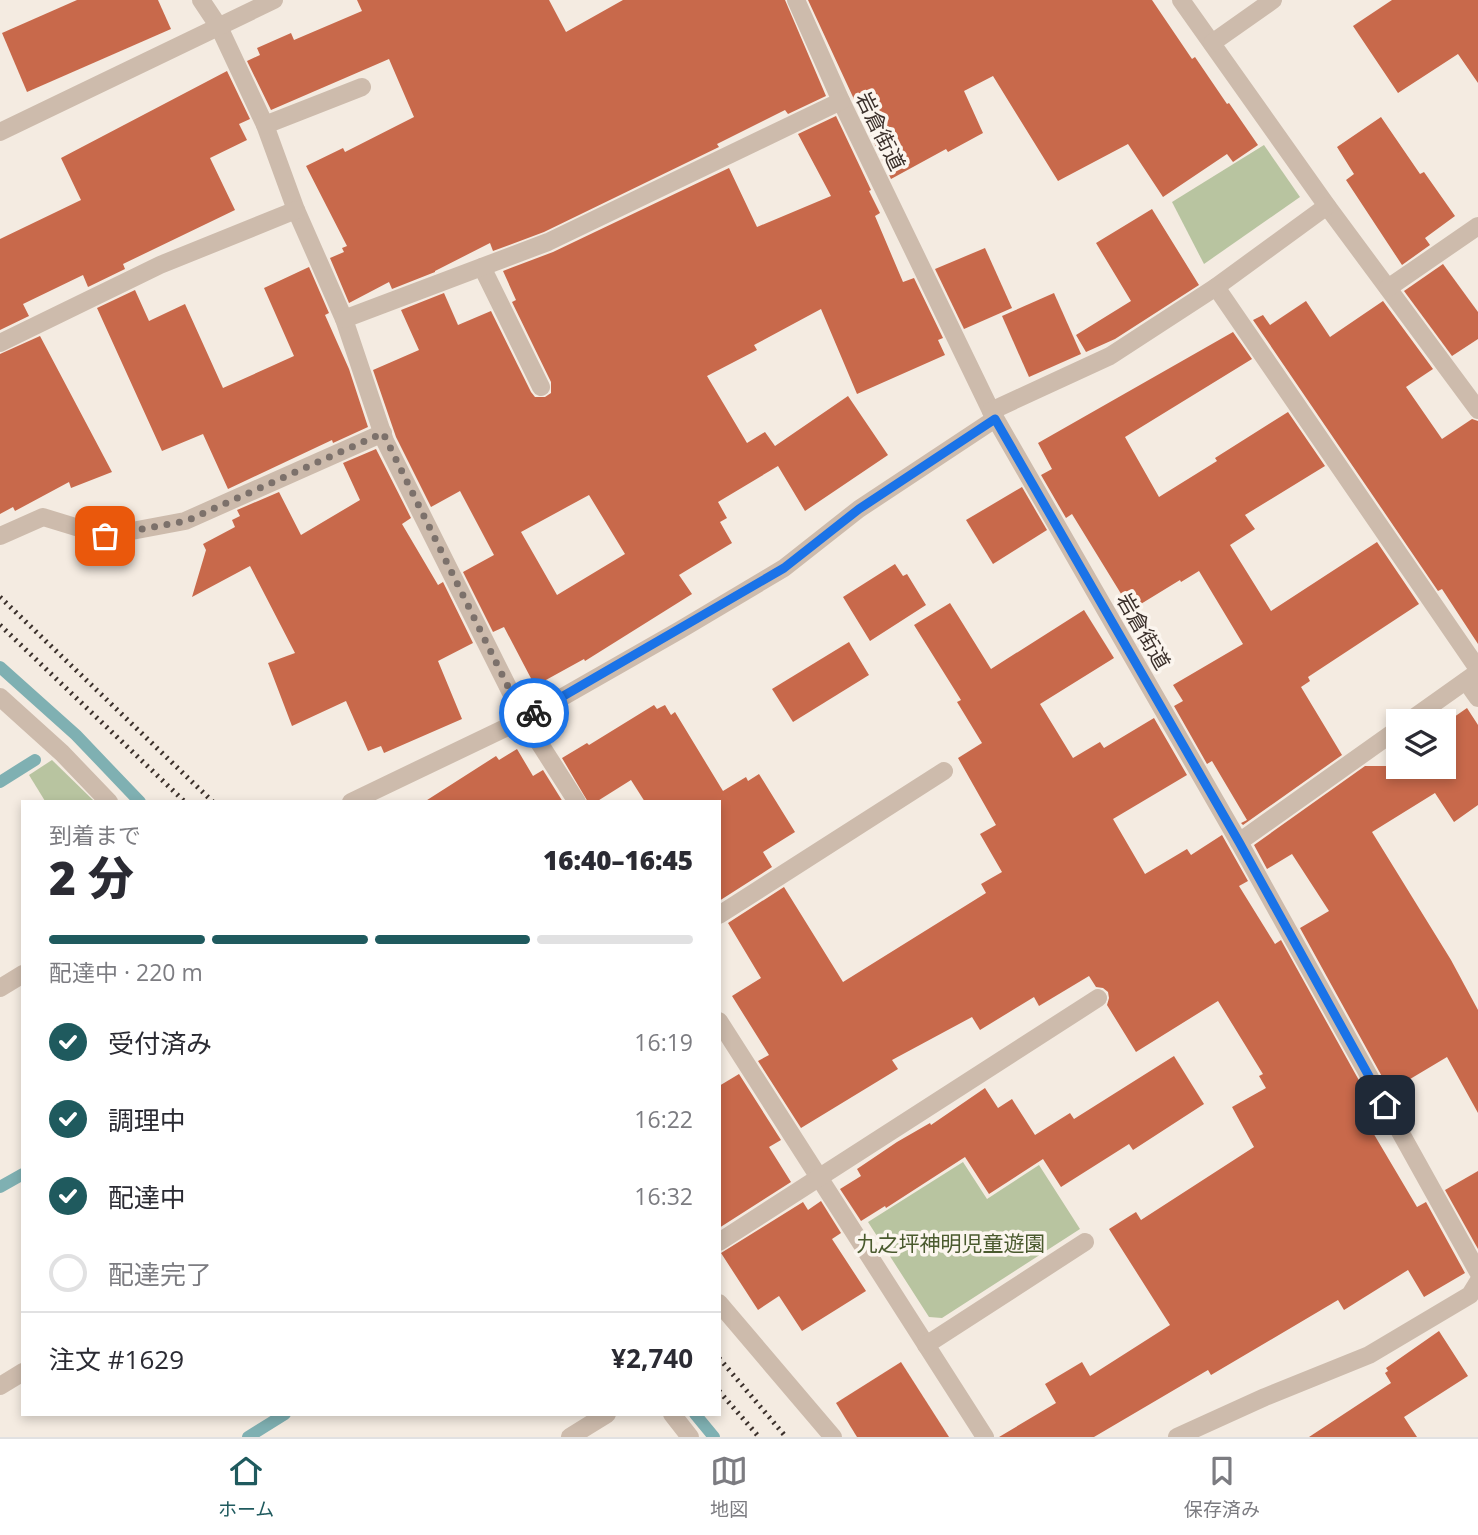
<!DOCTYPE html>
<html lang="ja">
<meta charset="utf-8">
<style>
:root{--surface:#fff;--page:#f2f2f3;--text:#2b2b33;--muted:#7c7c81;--line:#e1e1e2;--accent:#1f5a5e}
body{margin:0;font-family:"Open Sans","Noto Sans JP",sans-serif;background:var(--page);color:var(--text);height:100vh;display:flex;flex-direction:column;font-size:26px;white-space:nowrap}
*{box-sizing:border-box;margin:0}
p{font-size:23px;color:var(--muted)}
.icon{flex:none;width:38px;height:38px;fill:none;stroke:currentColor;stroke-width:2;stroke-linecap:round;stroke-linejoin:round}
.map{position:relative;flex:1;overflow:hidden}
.panel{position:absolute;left:21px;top:800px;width:700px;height:616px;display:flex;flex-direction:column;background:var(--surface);border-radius:0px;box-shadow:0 4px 10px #0003}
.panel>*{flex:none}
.fabs{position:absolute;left:1386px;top:709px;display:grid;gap:14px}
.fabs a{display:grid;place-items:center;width:70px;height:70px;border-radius:0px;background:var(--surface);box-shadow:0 4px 10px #0003;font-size:35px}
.pin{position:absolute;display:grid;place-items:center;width:60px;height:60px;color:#fff;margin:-30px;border-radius:14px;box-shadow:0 4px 10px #0006}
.courier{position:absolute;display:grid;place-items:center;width:70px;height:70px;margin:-35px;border:5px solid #1a73e8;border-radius:50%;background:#fff;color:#222;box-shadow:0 2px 9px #0007}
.overview em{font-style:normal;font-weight:800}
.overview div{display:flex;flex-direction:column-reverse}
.overview{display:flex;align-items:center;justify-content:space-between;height:119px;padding:0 28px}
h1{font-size:46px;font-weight:800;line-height:52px}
.bar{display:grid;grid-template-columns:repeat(4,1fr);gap:10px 7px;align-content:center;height:84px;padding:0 28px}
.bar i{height:9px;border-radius:5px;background:var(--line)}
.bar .selected{background:var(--accent)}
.bar p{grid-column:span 4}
.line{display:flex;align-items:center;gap:18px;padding:0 28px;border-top:2px solid var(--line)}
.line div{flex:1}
ol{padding:0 28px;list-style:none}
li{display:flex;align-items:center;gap:21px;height:77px}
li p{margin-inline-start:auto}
li .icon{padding:7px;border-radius:50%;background:var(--accent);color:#fff;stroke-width:4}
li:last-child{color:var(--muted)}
li i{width:38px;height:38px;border:4px solid var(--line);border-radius:50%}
.dock{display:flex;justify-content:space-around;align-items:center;height:98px;border-top:2px solid var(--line);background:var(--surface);font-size:19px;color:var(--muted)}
.dock a{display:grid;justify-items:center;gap:4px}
.dock .selected{color:var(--accent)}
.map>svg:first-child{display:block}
.green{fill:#b8c4a0}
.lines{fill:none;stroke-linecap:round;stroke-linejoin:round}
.stream{stroke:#7fb0b2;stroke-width:12}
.building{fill:#c8694b;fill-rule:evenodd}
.minor{stroke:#cdbbac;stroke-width:18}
.rail{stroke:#3b302b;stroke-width:5;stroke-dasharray:2 5;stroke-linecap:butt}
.done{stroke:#7c716b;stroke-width:7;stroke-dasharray:0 12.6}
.route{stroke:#1a73e8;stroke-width:9}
.labels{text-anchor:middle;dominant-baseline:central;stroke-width:7;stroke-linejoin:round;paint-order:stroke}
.street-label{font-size:21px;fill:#3b302b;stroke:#fbf5ee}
.park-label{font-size:21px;fill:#4a5a2e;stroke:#fbf5ee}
</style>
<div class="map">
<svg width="1478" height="1437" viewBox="0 0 1478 1437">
<rect width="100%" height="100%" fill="#f4ebe1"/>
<g class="green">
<path d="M1264,145L1300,197L1204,264L1172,202Z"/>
<path d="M52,760L94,801H45L29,775Z"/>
<path d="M963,1162L987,1199L1039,1165L1080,1229L942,1318L929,1317L868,1222Z"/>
</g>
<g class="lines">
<g class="stream">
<path d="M0,667L76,735L140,802"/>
<path d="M0,782L35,760"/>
<path d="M0,1187L23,1174"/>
<path d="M695,1414L714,1437"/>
<path d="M248,1437L285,1414"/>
</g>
</g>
<g class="building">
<path d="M77,0H158L171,29L27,92L2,33Z"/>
<path d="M357,0H549L566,32L623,0H785L826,96L788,114L785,110L717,144L719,147L544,232L493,251L490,243L435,271V272L392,289L389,282L349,303L330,258L344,252L342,248L347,246L306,166L343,148L345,152L414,117L389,59L271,110L247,61L260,55L257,48L291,33L294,40L362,11Z"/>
<path d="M808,0H1152L1192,59L1195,57L1227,104L1229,103L1258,145L1233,162L1227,154L1163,197L1128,144L1058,181L993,76L964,91L983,133L948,152L946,149L891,179Z"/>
<path d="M1392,0H1478V83L1458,54L1398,93L1353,26Z"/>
<path d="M227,71L250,119L239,124L247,140L210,158L235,210L123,264L125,269L88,287L83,275L23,304L29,316L0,330V239L81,200L61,158Z"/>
<path d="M836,116L871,190L869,191L880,213L875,216L903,282L914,278L943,338L938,340L945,355L857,394L821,309L754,345L757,350L707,376L747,443L765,432L775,446L848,396L888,455L805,511L778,466L718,502L727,518L720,522L732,543L679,575L692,594L585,661L584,659L535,686L504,627L493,632L463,572L494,555L460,491L431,507L396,437L373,370L419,350L401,310L444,293L458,325L491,311L531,392L535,397H545L551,393V382L512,302L516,300L503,271L553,252L729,168L757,227L831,196L798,134ZM589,495L625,554L557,595L521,532Z"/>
<path d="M1381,117L1420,174L1424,172L1455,216L1425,238L1430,245L1402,265L1346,180L1354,174L1337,147Z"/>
<path d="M1152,209L1199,285L1115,339L1086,352L1076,335L1131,301L1096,243Z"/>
<path d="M985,248L1012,308L964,329L935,269Z"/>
<path d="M1443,264L1478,312V339L1452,356L1404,291Z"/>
<path d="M309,267L329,313L325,315L349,369L368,427L333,443L332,440L228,489L203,434L162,451L97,308L135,290L149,321L185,304L223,388L294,356L264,288Z"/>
<path d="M1054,293L1081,354L1029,377L1002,316Z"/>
<path d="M1306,301L1330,337L1383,301L1433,369L1406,387L1442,439L1472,419L1478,421V644L1442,589L1438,591L1253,320L1263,315L1270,325Z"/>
<path d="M1233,332L1252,359L1125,437L1159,497L1217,461L1215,458L1288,412L1325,466L1245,515L1255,529L1230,545L1271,611L1377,542L1419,604L1308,677L1310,681L1301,687L1342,755L1243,825L1241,823L1247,820L1212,761L1207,764L1174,706L1183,701L1173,685L1243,644L1199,571L1181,582L1180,580L1131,610L1072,514L1066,518L1041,475L1052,469L1038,443Z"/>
<path d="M40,336L112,472L71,488L69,482L15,511L13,507L0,514V354Z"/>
<path d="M376,449L411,518L402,524L438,585L443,582L473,643L438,661L462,719L384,753L381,746L368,751L346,701L292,726L268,663L295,653L250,566L192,597L206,550L203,544L235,527L232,520L240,516L237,510L279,492L301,535L360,500L343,463Z"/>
<path d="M1022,487L1047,530L993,564L966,520Z"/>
<path d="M895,564L903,576L907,574L926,605L870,641L843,597Z"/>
<path d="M950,603L991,669L1084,610L1114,658L1040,704L1073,758L1100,742L1104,748L1154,718L1187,775L1113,819L1145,874L1187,849L1191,855L1222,835L1248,881L1239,886L1275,944L1281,940L1371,1102L1359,1109L1417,1207L1426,1202L1465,1273L1424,1297L1408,1270L1344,1310L1338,1300L1211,1375L1208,1370L1094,1437H999L1056,1403L1045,1384L1082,1362L1090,1376L1170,1325L1109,1229L1136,1212L1141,1220L1254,1147L1232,1107L1266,1088L1259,1076L1263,1074L1218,1001L1136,1052L1107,1005L1109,998L1108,992L1103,988L1096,987L1089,976L1039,1006L1034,997L980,1030L972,1017L892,1060L898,1069L801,1128L758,1061L769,1055L732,996L761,978L728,923L784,887L843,982L986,893L981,884L1002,872L980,834L996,825L958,758L982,743L957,702L961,700L914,625Z"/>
<path d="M849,642L869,675L793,722L772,689Z"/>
<path d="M654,705L657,709L665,705L671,715L675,712L723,791L746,777L748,781L759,774L795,832L763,852L772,867L719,901V802H645L631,780L596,802H588L562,758L587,743L589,745Z"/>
<path d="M1467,708L1478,725V805L1454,822L1435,793L1372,832L1451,960L1478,1010V1113L1447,1057L1390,1091L1300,928L1329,911L1292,854L1267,869L1254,845L1365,766H1444V724Z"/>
<path d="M517,749L533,776L543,770L563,802H424L496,756L499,760Z"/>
<path d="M1174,1056L1204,1104L1133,1150L1129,1144L1061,1187L1043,1159L989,1194L965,1157L886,1208L885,1206L861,1221L840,1189L861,1176L857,1169L897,1142L930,1123L931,1125L985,1088L998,1108L1012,1099L1035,1135L1070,1113L1074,1119Z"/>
<path d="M739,1074L781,1140L769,1147L791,1182L719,1228V1086Z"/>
<path d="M1478,1171V1249L1445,1190Z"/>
<path d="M821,1201L841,1233L832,1239L866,1291L802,1331L779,1296L758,1310L721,1253L803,1202L808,1210Z"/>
<path d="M1439,1331L1468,1376L1404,1417L1417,1437H1309L1391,1383L1385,1373L1388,1371L1386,1368Z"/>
<path d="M901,1362L949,1437H857L836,1403Z"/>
</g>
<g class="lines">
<g class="minor">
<path d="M201,0L219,27L265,125L296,210L344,319L385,441L524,719L577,802"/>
<path d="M796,0L841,101L991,411L1239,842L1478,1272"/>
<path d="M1181,0L1327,206L1478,410"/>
<path d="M1212,43L1273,0"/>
<path d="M265,125L362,87"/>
<path d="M0,132L274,0"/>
<path d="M482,267L541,387"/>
<path d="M1216,287L1478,669"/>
<path d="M1388,288L1478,226"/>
<path d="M344,319L548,242L841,101"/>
<path d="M0,343L160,265L296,210"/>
<path d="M991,411L1110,356L1216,287L1327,206"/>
<path d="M0,536L43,517L105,536L185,521L383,433"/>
<path d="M1466,681L1478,698"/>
<path d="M0,697L62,753L109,802"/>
<path d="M1409,721L1478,672"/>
<path d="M351,802L524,719L680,630L784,568L859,509L995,419"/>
<path d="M1239,842L1398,729"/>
<path d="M719,915L944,771"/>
<path d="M0,988L23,974"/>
<path d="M719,1021L985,1437"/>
<path d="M719,1242L1098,998"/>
<path d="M719,1303L833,1437"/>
<path d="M926,1345L1085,1242"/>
<path d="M0,1386L23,1372"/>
<path d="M672,1414L690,1437"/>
<path d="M570,1437L607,1414"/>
<path d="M1177,1437L1265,1397L1369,1355L1470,1295L1478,1282"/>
</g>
<g class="rail">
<path d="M0,597L213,802"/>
<path d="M0,625L185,802"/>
<path d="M719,1358L786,1437"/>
<path d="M719,1391L759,1437"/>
</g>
</g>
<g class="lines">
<path class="done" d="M105,536L186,521L383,433L524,719L534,713"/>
<path class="route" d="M534,713L784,568L859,509L995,419L1239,842L1385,1105"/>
</g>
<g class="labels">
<g class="street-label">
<text transform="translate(881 131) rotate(64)">岩倉街道</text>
<text transform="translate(1144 631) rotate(60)">岩倉街道</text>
</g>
<g class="park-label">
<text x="951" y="1243">九之坪神明児童遊園</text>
</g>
</g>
</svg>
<div class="fabs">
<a><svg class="icon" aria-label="layers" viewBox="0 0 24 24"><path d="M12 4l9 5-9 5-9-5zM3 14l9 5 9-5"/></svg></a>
</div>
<div class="pin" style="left:105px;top:536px;background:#ea580c"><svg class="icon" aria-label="bag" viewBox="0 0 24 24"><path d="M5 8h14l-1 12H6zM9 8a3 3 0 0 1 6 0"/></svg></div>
<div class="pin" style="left:1385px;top:1105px;background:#1f2937"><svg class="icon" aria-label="home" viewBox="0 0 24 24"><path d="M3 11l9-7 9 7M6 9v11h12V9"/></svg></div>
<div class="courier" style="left:534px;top:713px"><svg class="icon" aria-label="bike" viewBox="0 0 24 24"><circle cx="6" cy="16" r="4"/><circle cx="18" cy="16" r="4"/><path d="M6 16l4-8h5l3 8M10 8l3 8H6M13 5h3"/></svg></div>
<section class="panel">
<div class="overview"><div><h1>2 分</h1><p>到着まで</p></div><em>16:40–16:45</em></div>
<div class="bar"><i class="selected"></i><i class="selected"></i><i class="selected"></i><i></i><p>配達中 · 220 m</p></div>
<ol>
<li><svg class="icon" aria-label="check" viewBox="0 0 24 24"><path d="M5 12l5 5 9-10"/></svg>受付済み<p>16:19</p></li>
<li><svg class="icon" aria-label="check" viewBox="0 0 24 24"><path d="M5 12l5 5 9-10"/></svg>調理中<p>16:22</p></li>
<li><svg class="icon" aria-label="check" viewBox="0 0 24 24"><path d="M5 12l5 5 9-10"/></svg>配達中<p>16:32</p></li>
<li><i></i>配達完了</li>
</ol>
<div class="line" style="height:91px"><div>注文 #1629</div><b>¥2,740</b></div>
</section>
</div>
<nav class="dock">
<a class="selected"><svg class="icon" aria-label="home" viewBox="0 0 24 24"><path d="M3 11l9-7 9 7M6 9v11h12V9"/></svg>ホーム</a>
<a><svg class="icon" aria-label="map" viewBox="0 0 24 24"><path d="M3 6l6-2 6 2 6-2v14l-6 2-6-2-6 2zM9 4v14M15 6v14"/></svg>地図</a>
<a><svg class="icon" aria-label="saved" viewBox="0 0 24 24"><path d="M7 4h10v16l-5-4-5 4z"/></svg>保存済み</a>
</nav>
